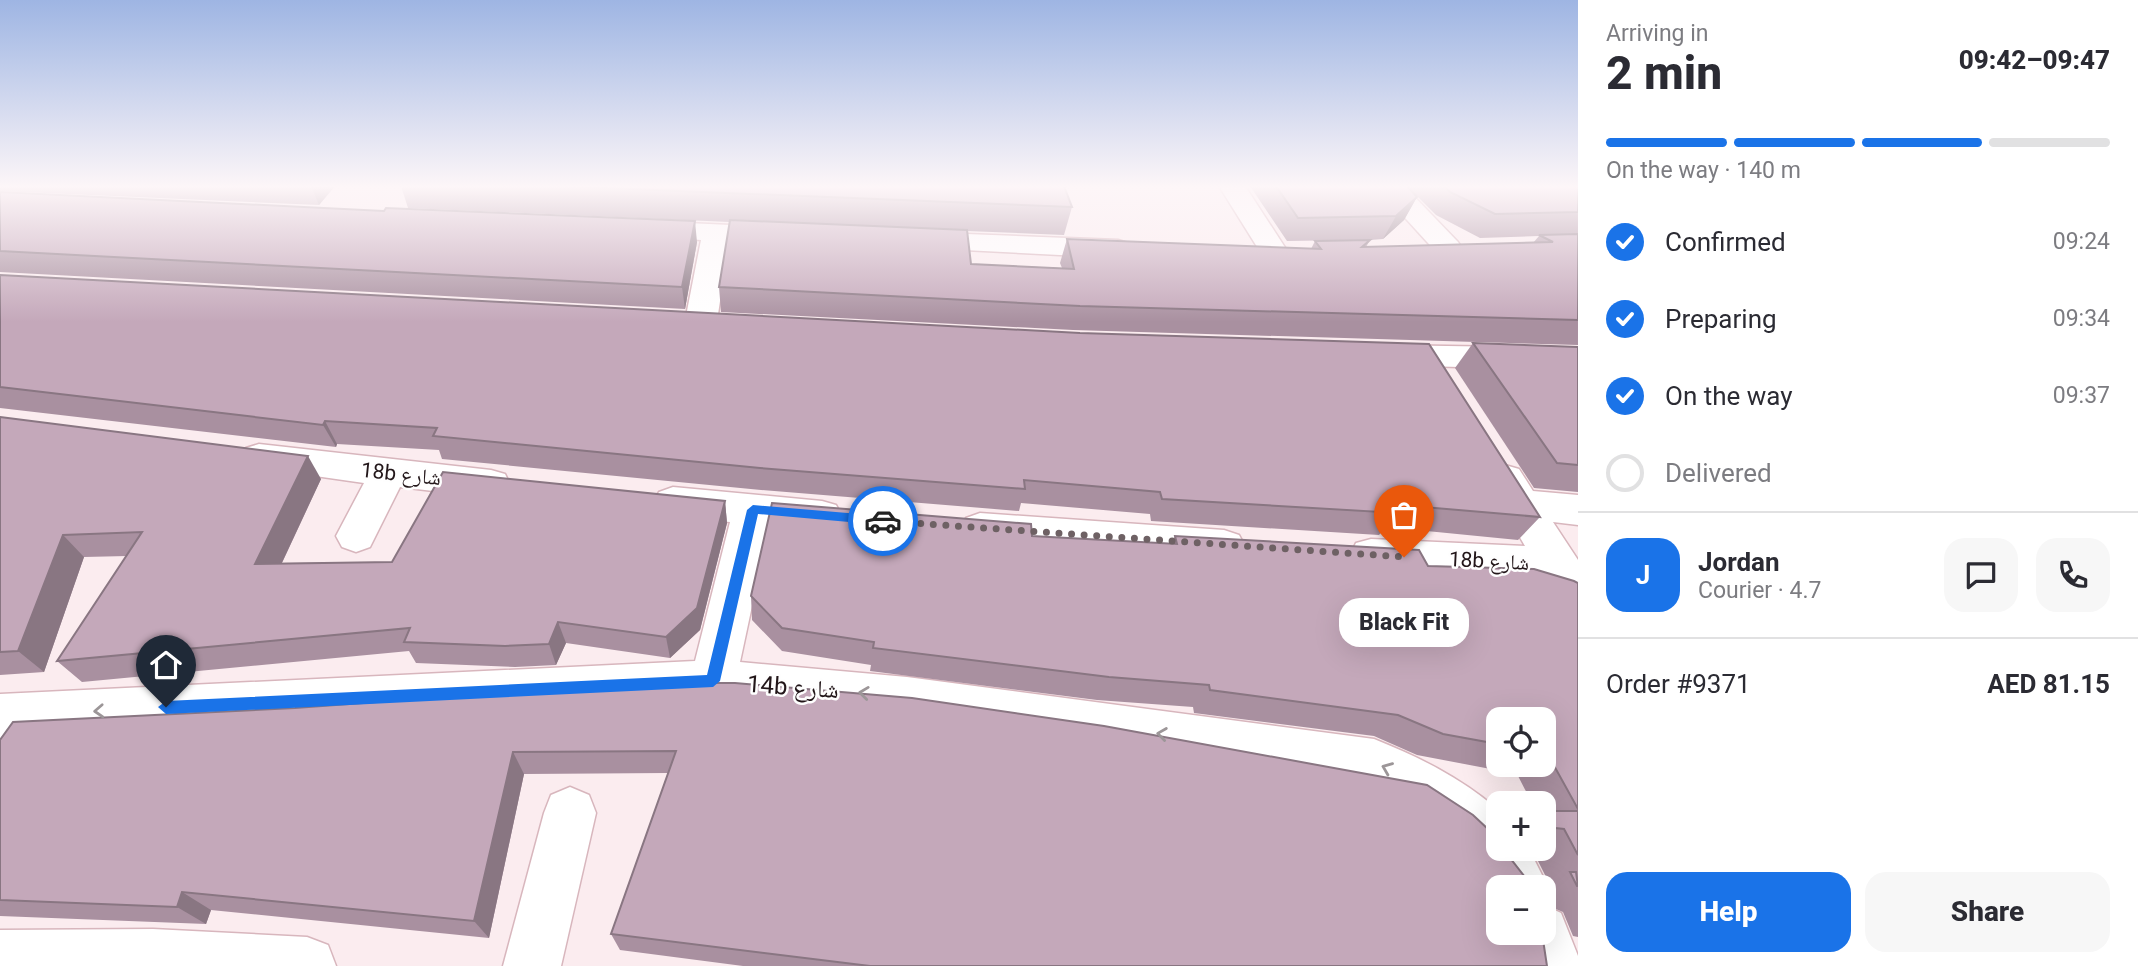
<!DOCTYPE html>
<meta charset="utf-8">
<style>
:root{--surface:#fff;--page:#f7f7f7;--text:#2b2b33;--muted:#7c7c81;--line:#e1e1e2;--accent:#1a73e8}
body{margin:0;font-family:Roboto,"Noto Naskh Arabic",sans-serif;background:var(--page);color:var(--text);height:100vh;display:flex;flex-direction:column;font-size:26px;white-space:nowrap}
*{box-sizing:border-box;margin:0}
p{font-size:23px;color:var(--muted)}
.icon{flex:none;width:38px;height:38px;fill:none;stroke:currentColor;stroke-width:2;stroke-linecap:round;stroke-linejoin:round}
.map{position:relative;flex:1;overflow:hidden}
.drawer{display:flex;flex-direction:column;background:var(--surface);width:560px}
.drawer>*{flex:none}
.tools{position:absolute;left:1486px;top:707px;display:grid;gap:14px}
.tools a{display:grid;place-items:center;width:70px;height:70px;border-radius:14px;background:var(--surface);box-shadow:0 7px 28px #0002;font-size:35px}
.pin{position:absolute;display:grid;place-items:center;width:60px;height:60px;color:#fff;margin:-72px -30px;border-radius:50% 50% 50% 0;rotate:-45deg;box-shadow:0 0 7px #0007}
.pin .icon{rotate:45deg}
.courier{position:absolute;display:grid;place-items:center;width:70px;height:70px;margin:-35px;border:5px solid #1a73e8;border-radius:50%;background:#fff;color:#222;box-shadow:0 2px 9px #0007}
.bubble{position:absolute;height:49px;border-radius:21px;background:var(--surface);box-shadow:0 7px 28px #0002;font-size:23px;font-weight:800;line-height:49px;text-align:center}
.summary em{font-style:normal;font-weight:800}
.summary div{display:flex;flex-direction:column-reverse}
.summary{display:flex;align-items:center;justify-content:space-between;height:119px;padding:0 28px}
h1{font-size:46px;font-weight:800;line-height:52px}
.bar{display:grid;grid-template-columns:repeat(4,1fr);gap:10px 7px;align-content:center;height:84px;padding:0 28px}
.bar i{height:9px;border-radius:5px;background:var(--line)}
.bar .active{background:var(--accent)}
.bar p{grid-column:span 4}
.line{display:flex;align-items:center;gap:18px;padding:0 28px;border-top:2px solid var(--line)}
.line div{flex:1}
.round{display:grid;place-items:center;flex:none;width:74px;height:74px;border-radius:21px;background:var(--page)}
ol{padding:0 28px;list-style:none}
li{display:flex;align-items:center;gap:21px;height:77px}
li p{margin-inline-start:auto}
li .icon{padding:7px;border-radius:50%;background:var(--accent);color:#fff;stroke-width:4}
li:last-child{color:var(--muted)}
li i{width:38px;height:38px;border:4px solid var(--line);border-radius:50%}
.primary-button{display:flex;gap:14px;margin-top:auto;padding:14px 28px}
.primary-button a{flex:1;height:80px;border-radius:21px;background:var(--accent);color:#fff;font-size:28px;font-weight:800;line-height:80px;text-align:center}
.primary-button a+a{background:var(--page);color:var(--text)}
main{display:flex;flex:1;min-height:0}
.map>svg:first-child{display:block}
.lines{fill:none;stroke-linecap:round;stroke-linejoin:round}
.minor-casing{stroke:#d8b6bd;stroke-width:3}
.minor{fill:#fff;fill-rule:evenodd}
.wall{fill:#a990a0;fill-rule:evenodd}
.shaded-wall{fill:#897682}
.building{fill:#c4a8ba;stroke:#897682;stroke-width:2}
.oneway{stroke:#9c9698}
.route{fill:#1a73e8}
.done{stroke:#6e6164;stroke-width:7;stroke-dasharray:0 12.6}
.labels{text-anchor:middle;dominant-baseline:central;stroke-width:5;stroke-linejoin:round;paint-order:stroke}
.street-label{font-size:21px;fill:#221619;stroke:#fefefe}
.near-street-label{font-size:24px;fill:#221619;stroke:#fefefe}
</style>
<main>
<div class="map">
<svg width="1578" height="966" viewBox="0 0 1578 966">
<rect width="100%" height="100%" fill="#fbecef"/>
<g class="lines">
<g class="minor-casing">
<g id="minor">
<path d="M1219,186H1245L1288,252L1284,258L1274,261L1264,258Z"/>
<path d="M1376,186H1404L1458,242L1462,248L1458,254L1448,257L1438,254Z"/>
<path d="M643,221L778,227L788,229L792,235L788,241L778,243L729,241L717,321L712,328L701,331L690,328L685,321L701,240L633,235L629,229L633,223Z"/>
<path d="M915,232L1118,240L1128,243L1132,249L1128,255L1118,258L905,247L901,241L905,235Z"/>
<path d="M1384,345L1578,348V370L1384,365L1372,362L1367,355L1372,348Z"/>
<path d="M259,444L491,470L505,474L510,484L505,494L491,498L400,487L370,547L356,552L342,547L336,536L364,483L246,466L240,457L246,448Z"/>
<path d="M1505,465L1519,469L1533,491L1578,495V525L1553,522L1578,560V614L1563,609L1546,580L1371,571L1356,567L1350,555L1356,543L1371,539L1525,546L1486,479L1491,469Z"/>
<path d="M673,487L822,501L836,505L842,516L836,527L822,531L769,526L740,662L907,677L1374,739C1419,757 1459,777 1496,808L1498,849H1529L1548,887L1544,897V887H1498V902C1470,849 1426,811 1371,787L907,719L713,702L626,704L0,738V694L695,661L730,522L673,517L659,512L653,502L659,492Z"/>
<path d="M980,513L1224,530L1239,535L1245,546L1239,557L1224,562L980,545L966,540L960,529L966,518Z"/>
<path d="M570,787L589,795L596,813L561,966H503L544,813L551,795Z"/>
<path d="M1544,905L1561,913L1578,956V966H1523L1512,933H1544Z"/>
<path d="M153,929L307,937L328,945L336,966H0V930Z"/>
</g>
</g>
<use href="#minor" class="minor"/>
</g>
<g class="wall">
<path d="M0,186H335L319,205L0,191Z"/>
<path d="M401,186H1064L1072,207L1064,235L967,231L971,264L1062,268L1060,263L1067,239L1311,249L1315,241L1352,240L1287,241L1250,186H1578V345L1073,330L721,312L719,287L730,222L408,208ZM1409,188L1436,215L1480,238L1539,236L1533,243L1366,247L1370,240L1383,239L1404,220L1417,197Z"/>
<path d="M0,192L697,242L685,309L0,272Z"/>
<path d="M0,275L1540,517L1518,540L1386,527L1379,535L1151,521L1150,514L1021,503L1019,511L761,490L442,459L439,450L337,444L336,447L0,408Z"/>
<path d="M1473,343L1578,347V492L1534,488L1455,368Z"/>
<path d="M0,417L321,479L282,563L392,562L725,501L727,523L700,630L670,658L566,643L556,665L515,667L416,663L409,651L82,682L57,661L127,556L84,557L44,672L0,675Z"/>
<path d="M1032,536L1171,544L1175,536L1578,583V937L1573,936L1563,912L1544,904V887H1540L1549,883L1532,849H1544V803H1532L1517,774L1417,755L1374,736L1194,713L1193,707L1097,700L870,671L871,665L782,651L752,620L751,596ZM1498,719H1544V765H1498Z"/>
<path d="M637,683L1529,882L1535,878L1547,966H743L620,950L611,934L668,773L524,774L489,938L211,910L206,924L0,916V740L295,708Z"/>
</g>
<g class="shaded-wall">
<path d="M311,186H335L319,205Z"/>
<path d="M1417,197L1404,220L1383,239L1396,216Z"/>
<path d="M695,221L697,242L685,309L682,287Z"/>
<path d="M325,421L337,444L336,447L323,425Z"/>
<path d="M308,456L321,479L271,586L255,564Z"/>
<path d="M725,501L727,523L700,630L670,658L666,637Z"/>
<path d="M63,535L84,557L44,672L18,651Z"/>
<path d="M558,622L566,643L556,665L549,644Z"/>
<path d="M513,752L524,774L489,938L474,921Z"/>
<path d="M182,892L211,910L206,924L177,907Z"/>
</g>
<g class="building">
<path d="M558,186H1064L1072,207Z"/>
<path d="M1276,186H1407L1417,197L1396,216L1298,218Z"/>
<path d="M1444,186H1578V212L1495,214L1450,192Z"/>
<path d="M0,192L384,211L386,208L695,221L682,287L0,251Z"/>
<path d="M730,220L967,230L971,264L1074,269L1067,239L1321,249L1315,241L1370,240L1362,247L1553,242L1539,235L1578,234V320L1080,306L719,287Z"/>
<path d="M0,275L1080,333L1429,344L1540,517L1400,505H1393L1397,513L1162,499L1160,492L1024,480L1025,489L760,468L433,436L437,428L325,421L323,425L0,387Z"/>
<path d="M1473,343L1578,347V465L1557,463Z"/>
<path d="M0,417L308,456L255,564L392,562L443,472L725,501L697,608L666,637L558,622L549,644L505,646L404,642L410,628L57,661L142,532L63,535L18,651L0,652Z"/>
<path d="M772,503L1031,524L1032,536L1177,544L1175,536L1419,550L1428,566L1534,569L1574,581L1578,583V809L1547,753L1544,752V719H1498V744L1443,734L1398,715L1210,690L1209,685L1109,677L873,648L874,642L782,628L751,596Z"/>
<path d="M637,683H735L912,698L1104,726L1427,785L1473,815L1489,830L1498,842V849H1503L1532,886L1535,878L1536,887H1498V933H1542L1547,966H870L611,934L676,751L513,752L474,921L182,892L177,907L0,900V740L13,722L295,708Z"/>
<path d="M1544,811H1578V855L1564,829L1546,827L1544,823Z"/>
<path d="M1570,872H1576L1578,886H1577Z"/>
</g>
<defs><path id="oneway-chevron" d="M-2-3.5L2.5 0L-2 3.5" fill="none" stroke-width="1.6" stroke-linecap="round" stroke-linejoin="round" transform="scale(1.75)"/></defs>
<g class="oneway">
<use href="#oneway-chevron" transform="translate(864 693) rotate(-173)"/>
<use href="#oneway-chevron" transform="translate(99 711) rotate(177)"/>
<use href="#oneway-chevron" transform="translate(1162 734) rotate(-172)"/>
<use href="#oneway-chevron" transform="translate(1387 768) rotate(-158)"/>
</g>
<linearGradient id="sky" x2="0" y2="1"><stop stop-color="#9eb5e3"/><stop offset="0.58" stop-color="#fdf6f8"/><stop offset="1" stop-color="#fdf6f8" stop-opacity="0"/></linearGradient>
<rect width="1578" height="322" fill="url(#sky)"/>
<path class="route" d="M753,505L883,516L889,521L883,525L758,514L720,681L713,687L166,714L158,707L166,701L707,675L747,510Z"/>
<g class="lines">
<path class="done" d="M883,521L1404,557"/>
</g>
<g class="labels">
<g class="street-label">
<text transform="translate(401 474) rotate(6)">18b شارع</text>
<text transform="translate(1489 561) rotate(3)">18b شارع</text>
</g>
<g class="near-street-label">
<text transform="translate(793 687) rotate(4)">14b شارع</text>
</g>
</g>
</svg>
<div class="tools">
<a><svg class="icon" aria-label="locate" viewBox="0 0 24 24"><circle cx="12" cy="12" r="6"/><path d="M12 2v4M12 18v4M2 12h4M18 12h4"/></svg></a>
<a>+</a>
<a>−</a>
</div>
<div class="pin" style="left:1404px;top:557px;background:#ea580c"><svg class="icon" aria-label="bag" viewBox="0 0 24 24"><path d="M5 8h14l-1 12H6zM9 8a3 3 0 0 1 6 0"/></svg></div>
<div class="pin" style="left:166px;top:707px;background:#1f2937"><svg class="icon" aria-label="home" viewBox="0 0 24 24"><path d="M3 11l9-7 9 7M6 9v11h12V9"/></svg></div>
<div class="courier" style="left:883px;top:521px"><svg class="icon" aria-label="car" viewBox="0 0 24 24"><path d="M5 17H2v-5l4-1 3-4h7l3 4 3 1v5h-3M9 17h6M6 11h13"/><circle cx="7" cy="17" r="2"/><circle cx="17" cy="17" r="2"/></svg></div>
<div class="bubble" style="left:1339px;top:598px;width:130px">Black Fit</div>
</div>
<section class="drawer">
<div class="summary"><div><h1>2 min</h1><p>Arriving in</p></div><em>09:42–09:47</em></div>
<div class="bar"><i class="active"></i><i class="active"></i><i class="active"></i><i></i><p>On the way · 140 m</p></div>
<ol>
<li><svg class="icon" aria-label="check" viewBox="0 0 24 24"><path d="M5 12l5 5 9-10"/></svg>Confirmed<p>09:24</p></li>
<li><svg class="icon" aria-label="check" viewBox="0 0 24 24"><path d="M5 12l5 5 9-10"/></svg>Preparing<p>09:34</p></li>
<li><svg class="icon" aria-label="check" viewBox="0 0 24 24"><path d="M5 12l5 5 9-10"/></svg>On the way<p>09:37</p></li>
<li><i></i>Delivered</li>
</ol>
<div class="line" style="height:126px"><b class="round" style="background:var(--accent);color:#fff">J</b><div><b>Jordan</b><p>Courier · 4.7</p></div><a class="round"><svg class="icon" aria-label="chat" viewBox="0 0 24 24"><path d="M4 5h16v11H9l-5 4z"/></svg></a><a class="round"><svg class="icon" aria-label="phone" viewBox="0 0 24 24"><path d="M5 4h4l2 5-3 2q2 4 5 5l2-3 5 2v4C11 20 4 13 5 4z"/></svg></a></div>
<div class="line" style="height:91px"><div>Order #9371</div><b>AED 81.15</b></div>
<div class="primary-button"><a>Help</a><a>Share</a></div>
</section>
</main>
